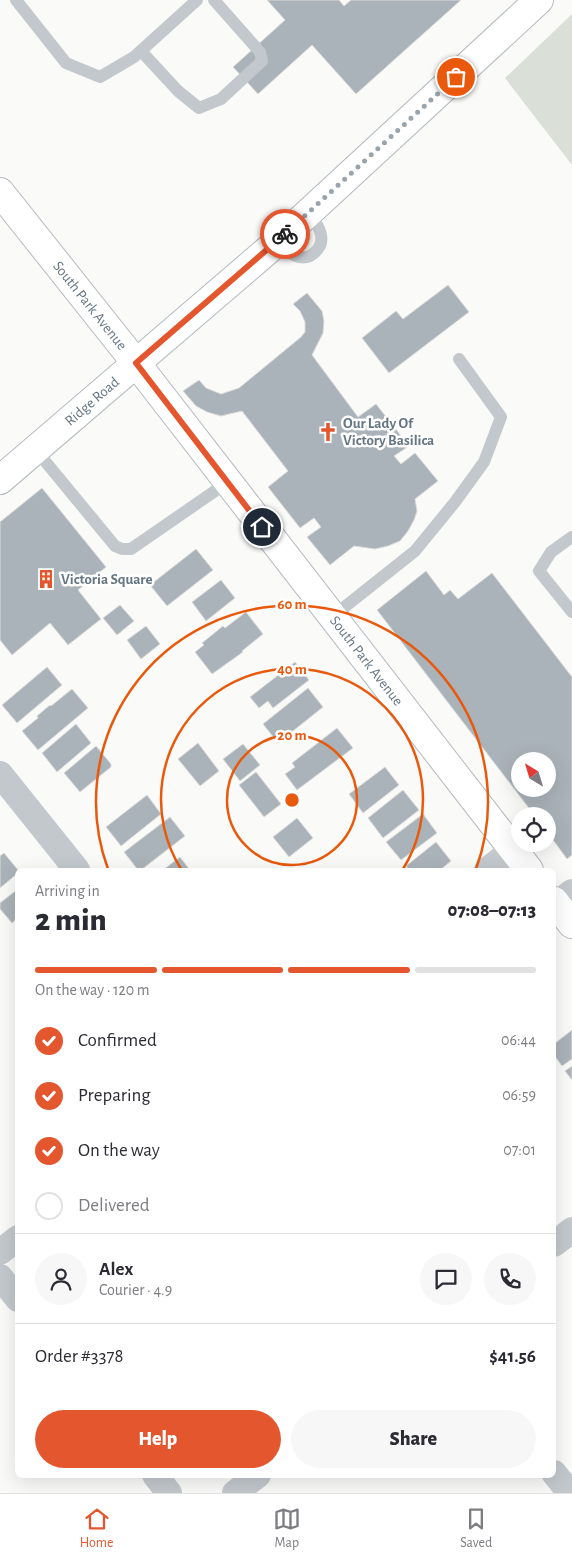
<!DOCTYPE html>
<meta charset="utf-8">
<style>
:root{--surface:#fff;--page:#f7f7f7;--text:#2b2b33;--muted:#7c7c81;--line:#e1e1e2;--accent:#e4572e}
body{margin:0;font-family:"Alegreya Sans",sans-serif;background:var(--page);color:var(--text);height:100vh;display:flex;flex-direction:column;font-size:19px;white-space:nowrap}
*{box-sizing:border-box;margin:0}
p{font-size:16px;color:var(--muted)}
.icon{flex:none;width:28px;height:28px;fill:none;stroke:currentColor;stroke-width:2;stroke-linecap:round;stroke-linejoin:round}
.map{position:relative;flex:1;overflow:hidden}
.panel{position:absolute;left:15px;top:868px;width:541px;height:610px;display:flex;flex-direction:column;background:var(--surface);border-radius:8px;box-shadow:0 5px 20px #0002}
.panel>*{flex:none}
.needle{width:32px;rotate:322deg}
.tools{position:absolute;left:511px;top:752px;display:grid;gap:10px}
.tools a{display:grid;place-items:center;width:45px;height:45px;border-radius:50%;background:var(--surface);box-shadow:0 5px 20px #0002;font-size:25px}
.pin{position:absolute;display:grid;place-items:center;width:42px;height:42px;color:#fff;margin:-21px;border:2px solid #fff;border-radius:50%;box-shadow:0 1px 5px #0007}
.courier{position:absolute;display:grid;place-items:center;width:50px;height:50px;margin:-25px;border:4px solid #e4572e;border-radius:50%;background:#fff;color:#222;box-shadow:0 1px 6px #0007}
.summary em{font-style:normal;font-weight:800}
.summary div{display:flex;flex-direction:column-reverse}
.summary{display:flex;align-items:center;justify-content:space-between;height:85px;padding:0 20px}
h1{font-size:32px;font-weight:800;line-height:38px}
.bar{display:grid;grid-template-columns:repeat(4,1fr);gap:8px 5px;align-content:center;height:60px;padding:0 20px}
.bar i{height:6px;border-radius:4px;background:var(--line)}
.bar .current{background:var(--accent)}
.bar p{grid-column:span 4}
.line{display:flex;align-items:center;gap:12px;padding:0 20px;border-top:1px solid var(--line)}
.line div{flex:1}
.round{display:grid;place-items:center;flex:none;width:52px;height:52px;border-radius:26px;background:var(--page)}
ol{padding:0 20px;list-style:none}
li{display:flex;align-items:center;gap:15px;height:55px}
li p{margin-inline-start:auto}
li .icon{padding:5px;border-radius:50%;background:var(--accent);color:#fff;stroke-width:4}
li:last-child{color:var(--muted)}
li i{width:28px;height:28px;border:2px solid var(--line);border-radius:50%}
.action{display:flex;gap:10px;margin-top:auto;padding:10px 20px}
.action a{flex:1;height:58px;border-radius:30px;background:var(--accent);color:#fff;font-size:20px;font-weight:800;line-height:58px;text-align:center}
.action a+a{background:var(--page);color:var(--text)}
.menu{display:flex;justify-content:space-around;align-items:center;height:70px;border-top:1px solid var(--line);background:var(--surface);font-size:14px;color:var(--muted)}
.menu a{display:grid;justify-items:center;gap:2px}
.menu .current{color:var(--accent)}
.map>svg:first-child{display:block}
.green{fill:#dadfd7}
.building{fill:#aab3b9;stroke:#dcdcda;fill-rule:evenodd}
.lines{fill:none;stroke-linecap:round;stroke-linejoin:round}
.secondary-casing{stroke:#b3babf;stroke-width:30}
.primary-casing{stroke:#b5babe;stroke-width:30}
.service{stroke:#c3c8cc;stroke-width:12}
.minor{stroke:#c3c8cc;stroke-width:26}
.secondary{stroke:#fff;stroke-width:28}
.primary{stroke:#fff;stroke-width:28}
.done{stroke:#99a4ac;stroke-width:5;stroke-dasharray:0 9}
.route{stroke:#e4572e;stroke-width:6}
.ring{fill:none;stroke:#e8590c;stroke-width:2.5}
.labels{text-anchor:middle;dominant-baseline:central;stroke-width:5;stroke-linejoin:round;paint-order:stroke}
.street-label{font-size:15px;fill:#657683;stroke:#fff}
.poi-label{font-size:15px;font-weight:bold;fill:#657683;stroke:#fff;text-anchor:start}
.centre{fill:#e8590c;stroke:#fff;stroke-width:2.5}
.ring-label{font-size:15px;text-anchor:middle;font-weight:bold;fill:#e8590c;stroke:#fff;stroke-width:5;stroke-linejoin:round;paint-order:stroke}
</style>
<div class="map">
<svg width="572" height="1493" viewBox="0 0 572 1493">
<rect width="100%" height="100%" fill="#fafaf8"/>
<path class="green" d="M572,14V165L505,78Z"/>
<g class="building">
<path d="M267,0H339L344,6L351,0H461L356,94L312,45L258,94L233,67L285,20Z"/>
<path d="M448,285L469,312L389,373L362,338L396,311L403,319Z"/>
<path d="M307,293L322,311L324,321L323,333L312,355L358,417L376,404L409,446L394,456L401,464L415,453L438,481L415,499L417,511L414,520L408,531L400,541L388,546L375,549L354,546L330,565L307,537L321,527L314,518L300,528L268,487L288,471L242,411L221,416L207,412L196,406L183,391L199,380L206,388L221,394L239,388L301,337L305,332V322L300,311L293,304Z"/>
<path d="M42,488L106,567L78,590L101,619L68,645L50,623L12,655L0,640V522Z"/>
<path d="M196,549L213,570L167,606L150,585Z"/>
<path d="M426,571L444,595L450,590L458,599L492,573L572,677V855L567,859L548,833V816H535L377,610ZM520,761H548V789H520Z"/>
<path d="M221,580L235,598L206,621L192,602Z"/>
<path d="M120,605L134,621L117,635L103,618Z"/>
<path d="M246,612L263,634L242,651L243,652L212,674L195,652L204,645L202,643L223,626L225,628Z"/>
<path d="M146,626L160,644L141,659L127,640Z"/>
<path d="M295,662L309,680L273,708L268,701L259,708L250,697Z"/>
<path d="M47,667L62,685L17,723L2,705Z"/>
<path d="M308,688L323,707L278,743L263,724Z"/>
<path d="M72,689L88,708L38,750L22,731L38,718L37,716L50,705L51,706Z"/>
<path d="M76,724L91,743L57,772L42,753Z"/>
<path d="M337,728L353,748L297,790L285,774L295,767L292,763Z"/>
<path d="M198,743L219,771L200,786L178,759Z"/>
<path d="M243,744L260,765L240,781L223,759Z"/>
<path d="M96,746L111,764V767L80,792L64,773Z"/>
<path d="M385,767L399,785L363,813L349,794Z"/>
<path d="M256,772L281,804L264,817L239,785Z"/>
<path d="M403,790L419,810L383,838L368,818Z"/>
<path d="M147,795L161,814L121,846L106,827Z"/>
<path d="M423,814L437,833L401,860L386,842Z"/>
<path d="M170,817L185,836L141,870H138L124,852Z"/>
<path d="M297,818L313,838L289,857L273,837Z"/>
<path d="M436,842L451,861L440,870H409L406,866Z"/>
<path d="M4,853L18,870V873L0,888V856Z"/>
<path d="M180,857L190,870H163Z"/>
<path d="M18,889V918L12,923L0,909V903Z"/>
<path d="M572,1030V1059L562,1066L554,1055V1044Z"/>
<path d="M572,1066V1080L565,1071Z"/>
</g>
<g class="lines">
<g class="secondary-casing">
<g id="secondary">
<path id="s1" d="M0,480L268,250L539,0"/>
</g>
</g>
<g class="primary-casing">
<g id="primary">
<path id="s2" d="M0,192L136,363L529,870"/>
<path d="M554,901L572,924"/>
</g>
</g>
<g class="service">
<path d="M16,0L66,63L100,77L134,57L197,0"/>
<path d="M141,51L178,91L199,108L221,99L262,61L260,52L214,0"/>
<path d="M275,243C283,248 290,255 299,257C304,258 310,257 314,253C329,241 318,225 309,212"/>
<path d="M35,449L115,546L122,549H131L228,482"/>
<path d="M572,537L551,552L539,571L572,612"/>
<path d="M332,617L415,551L455,502L484,462L501,417L459,359"/>
</g>
<g class="minor">
<path d="M0,774L77,870"/>
<path d="M487,870L513,850"/>
<path d="M557,904L572,892"/>
<path d="M554,1244L572,1230"/>
<path d="M0,1252L18,1238"/>
<path d="M0,1277L18,1299"/>
<path d="M554,1473L570,1493"/>
<path d="M155,1475L169,1493"/>
<path d="M235,1493L258,1475"/>
</g>
<use href="#secondary" class="secondary"/>
<use href="#primary" class="primary"/>
</g>
<g class="lines">
<path class="done" d="M285,234L456,77"/>
<path class="route" d="M262,527L136,363L285,234"/>
</g>
<g class="ring">
<circle cx="292" cy="800" r="65"/>
<path d="M181 869A131 131 0 1 1 403 869"/>
<path d="M108 869A196 196 0 1 1 476 869"/>
</g>
<defs>
<g id="church-bare" transform="scale(1.5)"><path d="M-1.2-6h2.4v3.5h3.3v2.4h-3.3V6h-2.4V-.1h-3.3v-2.4h3.3Z" fill="#e4572e" stroke="#fff" stroke-width="2.5" paint-order="stroke"/></g>
<g id="building-bare" transform="scale(1.5)"><path d="M-4-6H4V6H1V3H-1V6H-4ZM-2.5-4.3h1.7v1.8h-1.7ZM.8-4.3h1.7v1.8H.8ZM-2.5-1h1.7V.8h-1.7ZM.8-1h1.7V.8H.8Z" fill="#e4572e" stroke="#fff" stroke-width="2.5" paint-order="stroke"/></g>
</defs>
<g fill-rule="evenodd">
<use href="#church-bare" x="328" y="432"/>
<use href="#building-bare" x="46" y="579"/>
</g>
<g class="labels">
<g class="street-label">
<text stroke="none"><textPath href="#s2" startOffset="145">South Park Avenue</textPath></text>
<text stroke="none"><textPath href="#s1" startOffset="121">Ridge Road</textPath></text>
<text stroke="none"><textPath href="#s2" startOffset="595">South Park Avenue</textPath></text>
</g>
<g class="poi-label">
<text x="343" y="423">Our Lady Of<tspan x="343" dy="17">Victory Basilica</tspan></text>
<text x="61" y="579">Victoria Square</text>
</g>
</g>
<circle cx="292" cy="800" r="8" class="centre"/>
<g class="ring-label">
<text x="292" y="609">60 m</text>
<text x="292" y="674">40 m</text>
<text x="292" y="740">20 m</text>
</g>
</svg>
<div class="tools">
<a><svg class="needle" viewBox="-14 -14 28 28"><path d="M0-13l5 13h-10z" fill="#e53935"/><path d="M0 13l5-13h-10z" fill="#7c7c81"/></svg></a>
<a><svg class="icon" aria-label="locate" viewBox="0 0 24 24"><circle cx="12" cy="12" r="6"/><path d="M12 2v4M12 18v4M2 12h4M18 12h4"/></svg></a>
</div>
<div class="pin" style="left:456px;top:77px;background:#ea580c"><svg class="icon" aria-label="bag" viewBox="0 0 24 24"><path d="M5 8h14l-1 12H6zM9 8a3 3 0 0 1 6 0"/></svg></div>
<div class="pin" style="left:262px;top:527px;background:#1f2937"><svg class="icon" aria-label="home" viewBox="0 0 24 24"><path d="M3 11l9-7 9 7M6 9v11h12V9"/></svg></div>
<div class="courier" style="left:285px;top:234px"><svg class="icon" aria-label="bike" viewBox="0 0 24 24"><circle cx="6" cy="16" r="4"/><circle cx="18" cy="16" r="4"/><path d="M6 16l4-8h5l3 8M10 8l3 8H6M13 5h3"/></svg></div>
<section class="panel">
<div class="summary"><div><h1>2 min</h1><p>Arriving in</p></div><em>07:08–07:13</em></div>
<div class="bar"><i class="current"></i><i class="current"></i><i class="current"></i><i></i><p>On the way · 120 m</p></div>
<ol>
<li><svg class="icon" aria-label="check" viewBox="0 0 24 24"><path d="M5 12l5 5 9-10"/></svg>Confirmed<p>06:44</p></li>
<li><svg class="icon" aria-label="check" viewBox="0 0 24 24"><path d="M5 12l5 5 9-10"/></svg>Preparing<p>06:59</p></li>
<li><svg class="icon" aria-label="check" viewBox="0 0 24 24"><path d="M5 12l5 5 9-10"/></svg>On the way<p>07:01</p></li>
<li><i></i>Delivered</li>
</ol>
<div class="line" style="height:90px"><a class="round"><svg class="icon" aria-label="person" viewBox="0 0 24 24"><circle cx="12" cy="8" r="4"/><path d="M4 21q1-7 8-7t8 7"/></svg></a><div><b>Alex</b><p>Courier · 4.9</p></div><a class="round"><svg class="icon" aria-label="chat" viewBox="0 0 24 24"><path d="M4 5h16v11H9l-5 4z"/></svg></a><a class="round"><svg class="icon" aria-label="phone" viewBox="0 0 24 24"><path d="M5 4h4l2 5-3 2q2 4 5 5l2-3 5 2v4C11 20 4 13 5 4z"/></svg></a></div>
<div class="line" style="height:65px"><div>Order #3378</div><b>$41.56</b></div>
<div class="action"><a>Help</a><a>Share</a></div>
</section>
</div>
<nav class="menu">
<a class="current"><svg class="icon" aria-label="home" viewBox="0 0 24 24"><path d="M3 11l9-7 9 7M6 9v11h12V9"/></svg>Home</a>
<a><svg class="icon" aria-label="map" viewBox="0 0 24 24"><path d="M3 6l6-2 6 2 6-2v14l-6 2-6-2-6 2zM9 4v14M15 6v14"/></svg>Map</a>
<a><svg class="icon" aria-label="saved" viewBox="0 0 24 24"><path d="M7 4h10v16l-5-4-5 4z"/></svg>Saved</a>
</nav>
